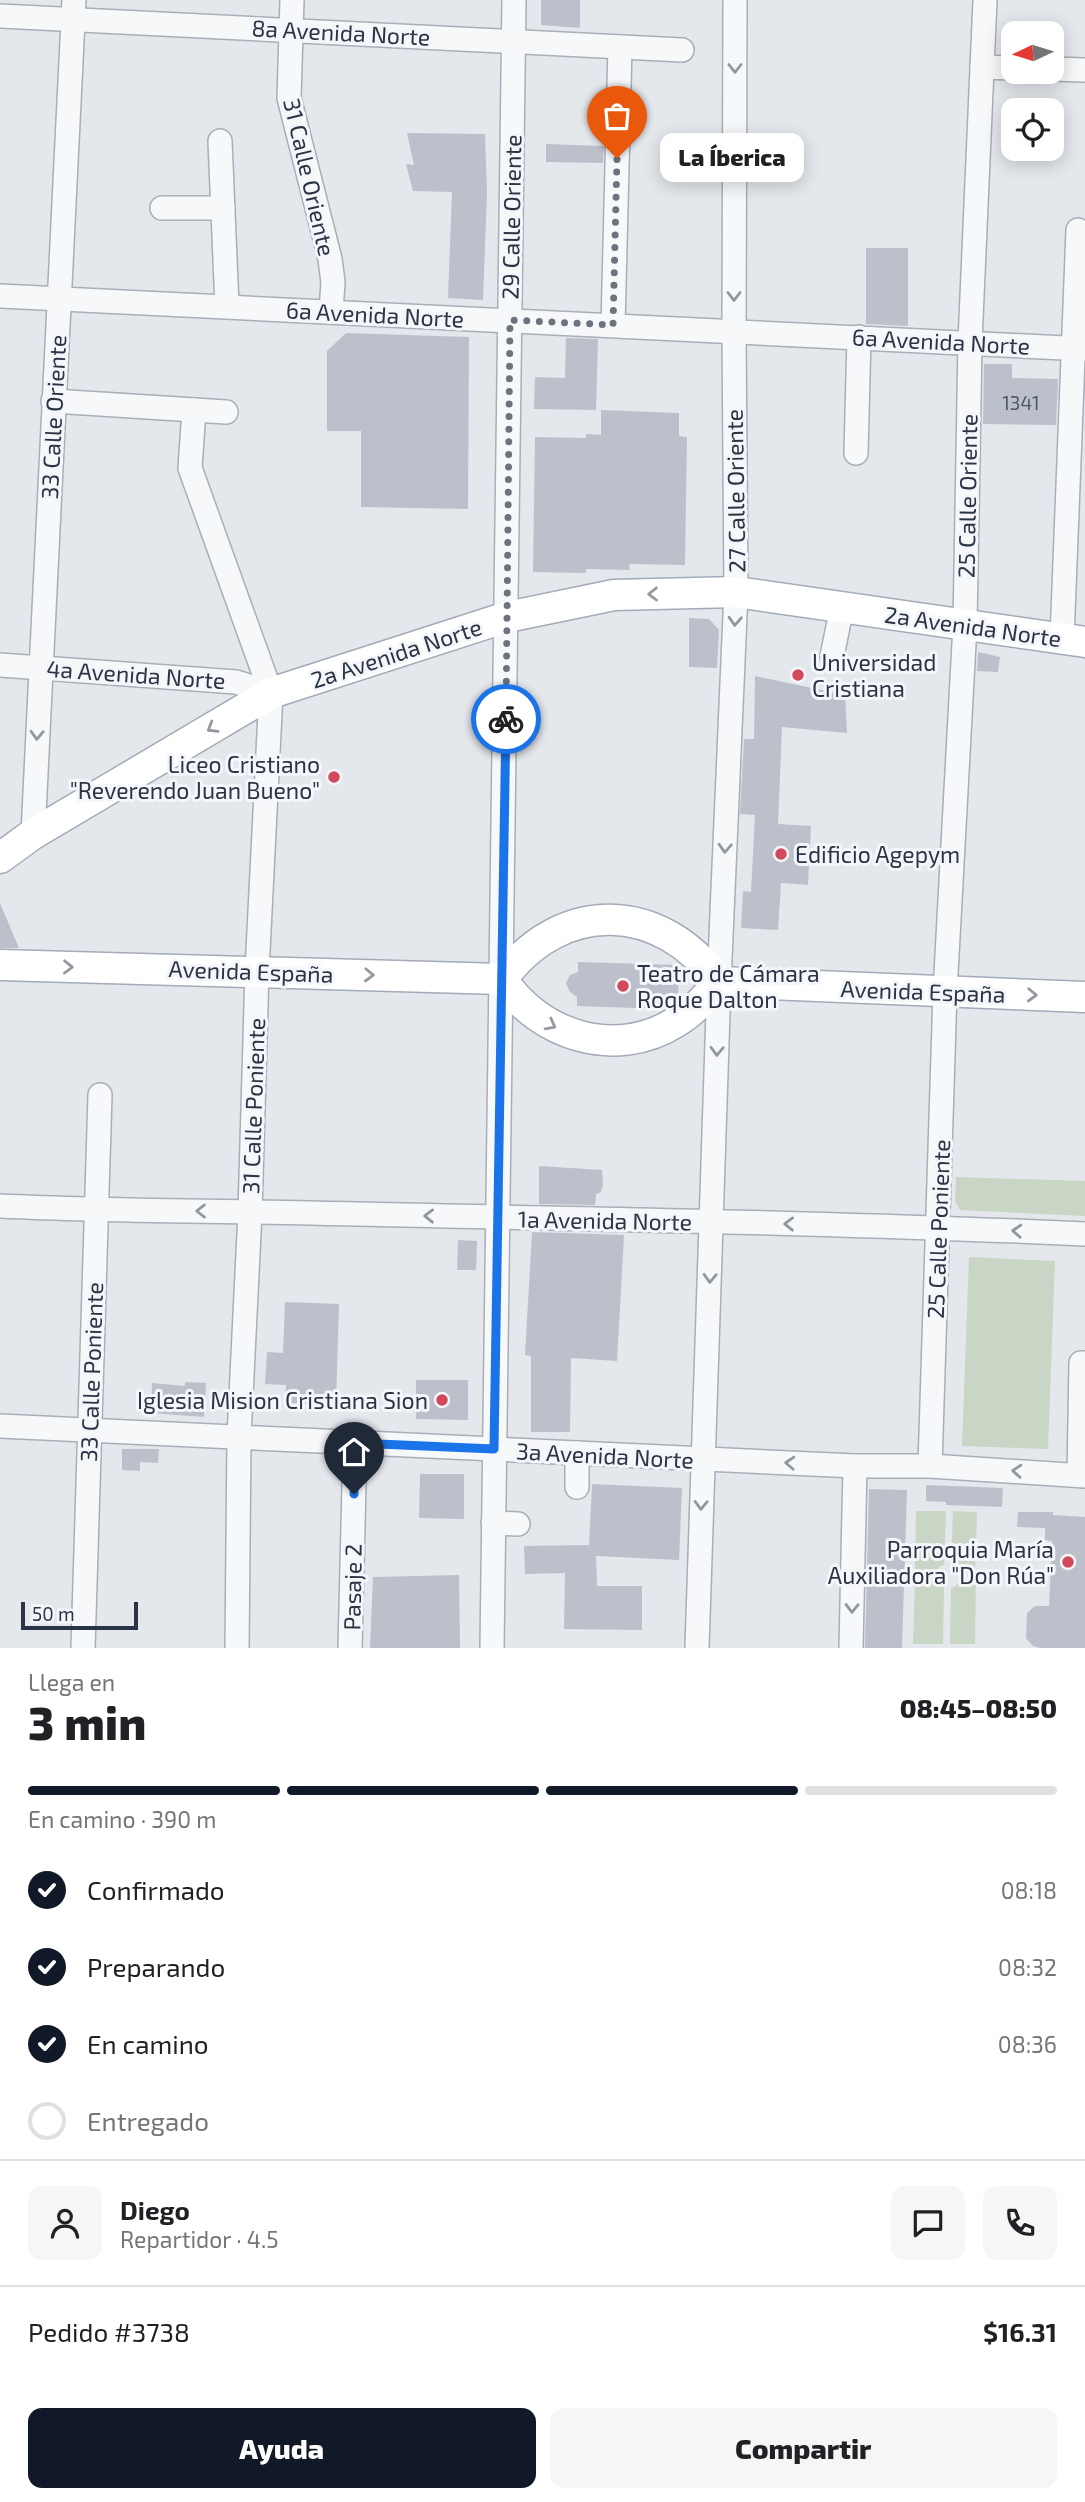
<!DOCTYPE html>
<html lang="es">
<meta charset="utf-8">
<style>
:root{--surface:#fff;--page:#f6f6f6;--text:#202124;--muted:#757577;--line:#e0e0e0;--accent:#111827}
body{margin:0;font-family:"Exo 2",sans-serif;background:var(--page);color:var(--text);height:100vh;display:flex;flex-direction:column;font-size:26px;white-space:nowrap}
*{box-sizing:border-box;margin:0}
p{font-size:23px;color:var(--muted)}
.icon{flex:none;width:38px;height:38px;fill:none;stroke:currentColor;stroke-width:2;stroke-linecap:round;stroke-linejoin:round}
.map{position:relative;height:1648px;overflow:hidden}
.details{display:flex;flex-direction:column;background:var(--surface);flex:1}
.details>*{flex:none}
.needle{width:46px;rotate:266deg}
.controls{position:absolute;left:1001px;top:21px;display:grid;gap:14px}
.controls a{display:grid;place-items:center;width:63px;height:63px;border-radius:14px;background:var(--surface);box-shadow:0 4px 18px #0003;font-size:35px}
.scale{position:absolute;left:21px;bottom:18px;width:117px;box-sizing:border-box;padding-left:7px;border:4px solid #2b3445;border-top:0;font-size:19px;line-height:24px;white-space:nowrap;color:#2b3445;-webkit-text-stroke:5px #f4f6f9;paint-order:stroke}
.pin{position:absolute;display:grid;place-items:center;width:60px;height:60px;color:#fff;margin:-72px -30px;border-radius:50% 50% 50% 0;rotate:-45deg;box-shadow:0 0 7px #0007}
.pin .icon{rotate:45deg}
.courier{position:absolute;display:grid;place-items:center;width:70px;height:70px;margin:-35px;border:5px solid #1a73e8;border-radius:50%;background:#fff;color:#222;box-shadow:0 2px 9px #0007}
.bubble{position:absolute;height:49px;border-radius:14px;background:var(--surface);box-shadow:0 4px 18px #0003;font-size:23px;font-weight:800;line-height:49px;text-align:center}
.head em{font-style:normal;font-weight:800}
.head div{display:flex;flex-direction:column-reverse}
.head{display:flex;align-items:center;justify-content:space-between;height:119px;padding:0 28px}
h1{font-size:46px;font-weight:800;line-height:52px}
.bar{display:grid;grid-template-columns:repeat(4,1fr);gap:10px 7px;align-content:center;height:84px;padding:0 28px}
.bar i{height:9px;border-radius:5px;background:var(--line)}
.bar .active{background:var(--accent)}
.bar p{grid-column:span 4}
.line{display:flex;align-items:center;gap:18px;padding:0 28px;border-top:2px solid var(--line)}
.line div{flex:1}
.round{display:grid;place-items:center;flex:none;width:74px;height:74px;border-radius:14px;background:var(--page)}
ol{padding:0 28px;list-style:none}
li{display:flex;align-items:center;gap:21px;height:77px}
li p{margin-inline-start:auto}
li .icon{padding:7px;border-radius:50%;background:var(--accent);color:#fff;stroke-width:4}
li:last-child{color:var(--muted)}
li i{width:38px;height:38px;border:4px solid var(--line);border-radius:50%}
.primary-button{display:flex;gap:14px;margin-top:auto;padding:14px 28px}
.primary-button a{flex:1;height:80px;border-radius:14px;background:var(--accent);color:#fff;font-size:28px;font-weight:800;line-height:80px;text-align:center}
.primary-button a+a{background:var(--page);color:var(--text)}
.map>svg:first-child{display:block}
.green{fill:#c9d6c5}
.building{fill:#bbc0ca}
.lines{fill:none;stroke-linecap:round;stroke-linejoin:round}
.minor-casing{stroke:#a9aeb7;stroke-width:26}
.major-casing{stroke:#a3abb8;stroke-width:33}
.minor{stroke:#f7f8fa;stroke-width:23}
.major{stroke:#fff;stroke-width:30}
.oneway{stroke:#9196a0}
.oneway2{stroke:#959aa2}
.done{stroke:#6c737f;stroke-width:7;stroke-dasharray:0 12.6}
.route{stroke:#1a73e8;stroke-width:9}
.poi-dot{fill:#d1495b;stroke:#f4f6f9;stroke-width:2.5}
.labels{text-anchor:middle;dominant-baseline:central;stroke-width:6;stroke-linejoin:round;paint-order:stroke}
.number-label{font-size:19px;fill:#4f5766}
.street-label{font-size:23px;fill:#2b3445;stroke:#f4f6f9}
.poi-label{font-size:23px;fill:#2b3445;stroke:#f4f6f9;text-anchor:start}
</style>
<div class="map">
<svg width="1085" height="1648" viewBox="0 0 1085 1648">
<rect width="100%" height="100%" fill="#e4e7ec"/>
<g class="green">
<path d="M956,1177L1085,1181V1216L960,1210L955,1201Z"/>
<path d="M969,1257L1055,1261L1048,1449L962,1446Z"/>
<path d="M916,1511H946L944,1565L940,1566L936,1572H915Z"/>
<path d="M953,1511L977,1512L975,1573L959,1572L951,1565Z"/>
<path d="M915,1580L936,1581L939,1586L944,1587L943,1644H913Z"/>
<path d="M959,1580L976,1581L975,1644H950L951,1588L956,1586Z"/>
</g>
<g class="building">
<path d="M541,0H580V28L541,25Z"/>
<path d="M407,133L485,134L487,193L483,300L448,298L452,192L413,191L406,164L414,165Z"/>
<path d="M546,144L604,146L603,163L546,162Z"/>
<path d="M866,248H908V326L866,324Z"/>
<path d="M346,333L469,337L468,509L361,507V431H327V351Z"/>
<path d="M566,338L598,339L596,410L534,409L535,377L565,378Z"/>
<path d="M984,364H1012V378L1058,379L1056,425L983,424Z"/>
<path d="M601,410L679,413V436L687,437L685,565L629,564L630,570L586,569V573L533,572L535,437L586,438V434L601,435Z"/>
<path d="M689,618L709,619L719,630L717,668L689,667Z"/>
<path d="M978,652L1000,657L998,672L977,671Z"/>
<path d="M755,676L845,695L847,733L782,727L778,824L811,826L808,885L781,883L778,930L741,928L743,891L751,892L755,815L740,814L744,739H754Z"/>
<path d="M0,903L19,948H0Z"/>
<path d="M578,962L679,965L678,999L663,1009L577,1006V997L570,992L566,983L570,975L578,972Z"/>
<path d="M539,1166L602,1170L603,1185L601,1192L596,1194L595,1205L539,1204Z"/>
<path d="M532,1232L624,1235L617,1361L571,1358L570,1432H531V1356L525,1355Z"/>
<path d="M458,1240L477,1241L476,1270H457Z"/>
<path d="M285,1302L339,1304L336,1404L285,1403L286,1385L265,1384L267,1352L283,1353Z"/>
<path d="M416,1380H468V1420L416,1419Z"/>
<path d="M185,1382L206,1383L204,1417L151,1413L152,1383L185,1386Z"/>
<path d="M122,1449H159L158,1463L140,1462V1471L122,1470Z"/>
<path d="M420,1474H464V1519L419,1518Z"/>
<path d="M592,1484L682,1488L679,1560L596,1556L597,1586H642V1630L564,1629L565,1573L525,1574L524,1546L589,1545Z"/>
<path d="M926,1485L1003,1488L1002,1507L946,1505V1502L926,1501Z"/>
<path d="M869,1489L907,1490L902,1648H865Z"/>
<path d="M1018,1512H1053V1515L1085,1517V1648H1040L1033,1646L1026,1638L1027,1613L1035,1606H1049L1052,1541L1045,1540V1528L1017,1527Z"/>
<path d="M459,1575L460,1648H370L373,1577Z"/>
</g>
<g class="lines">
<g class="minor-casing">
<g id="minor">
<path d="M292,0L289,98L330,259L333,282L331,311"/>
<path d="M0,16L682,50"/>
<path d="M982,67L1013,68"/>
<path d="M1052,69L1085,70"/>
<path d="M220,141L227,306"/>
<path d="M162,208H223"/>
<path d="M0,296L1085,349"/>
<path d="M613,325L620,47"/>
<path d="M53,401L226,412"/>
<path d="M194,410L190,468L271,693L257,971L250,1212L239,1437L237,1648"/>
<path d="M856,453L859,337"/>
<path d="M1062,639L1078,230"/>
<path d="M832,656L842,607"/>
<path d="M0,665L236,682L271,693"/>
<path d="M33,834L74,0"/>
<path d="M0,1206C104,1211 207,1211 311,1213C569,1219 827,1222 1085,1234"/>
<path d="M0,1426L855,1466H930L1085,1476"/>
<path d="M930,1466L945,992L965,625L970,342L985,0"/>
<path d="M1079,1475L1081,1363H1085"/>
<path d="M577,1487V1453"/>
<path d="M493,1523L518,1524"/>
<path d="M83,1648L100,1095"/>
<path d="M350,1648L355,1443"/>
<path d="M492,1648L514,0"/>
<path d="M697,1648L719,982L736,592L734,331L735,0"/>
<path d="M851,1648L855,1466"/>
</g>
</g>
<g class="major-casing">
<g id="major">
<path d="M0,858L33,834L271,693L507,617L614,595L736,592L1085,642"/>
<path d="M0,965L502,979"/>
<path d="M502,979C562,898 661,901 719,982"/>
<path d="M502,979C539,1036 616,1060 676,1022C693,1012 706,998 719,982"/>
<path d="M719,982L1085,997"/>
</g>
</g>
<use href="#minor" class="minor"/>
<use href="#major" class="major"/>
</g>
<defs><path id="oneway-chevron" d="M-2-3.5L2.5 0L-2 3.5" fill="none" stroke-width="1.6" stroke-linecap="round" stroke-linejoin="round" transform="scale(1.75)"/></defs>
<g class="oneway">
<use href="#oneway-chevron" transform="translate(735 68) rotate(90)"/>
<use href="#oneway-chevron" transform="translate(734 296) rotate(90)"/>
<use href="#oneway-chevron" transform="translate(735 621) rotate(93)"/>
<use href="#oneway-chevron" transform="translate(37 735) rotate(92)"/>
<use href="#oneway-chevron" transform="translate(725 848) rotate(93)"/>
<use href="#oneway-chevron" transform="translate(717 1051) rotate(92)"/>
<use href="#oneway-chevron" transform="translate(201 1211) rotate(-180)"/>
<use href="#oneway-chevron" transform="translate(429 1216) rotate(-179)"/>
<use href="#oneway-chevron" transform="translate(789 1224) rotate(-179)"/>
<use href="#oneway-chevron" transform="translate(1017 1231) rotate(-177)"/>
<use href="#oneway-chevron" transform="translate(710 1278) rotate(92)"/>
<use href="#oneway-chevron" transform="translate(790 1463) rotate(-177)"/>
<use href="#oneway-chevron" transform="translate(1017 1471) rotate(-176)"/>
<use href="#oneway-chevron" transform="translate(701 1505) rotate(92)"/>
<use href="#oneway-chevron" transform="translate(852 1608) rotate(91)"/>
</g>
<g class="oneway2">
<use href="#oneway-chevron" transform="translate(653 594) rotate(179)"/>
<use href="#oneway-chevron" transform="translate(212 728) rotate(149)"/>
<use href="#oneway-chevron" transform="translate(68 967) rotate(1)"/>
<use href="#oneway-chevron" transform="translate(369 975) rotate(2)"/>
<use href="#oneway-chevron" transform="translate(1032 995) rotate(2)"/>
<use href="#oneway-chevron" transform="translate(551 1025) rotate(28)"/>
</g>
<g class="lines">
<path class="done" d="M506,719L510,320L613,325L617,158"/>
<path class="route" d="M354,1494L355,1443L494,1449L506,719"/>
</g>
<g class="poi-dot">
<circle cx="798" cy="675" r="7"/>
<circle cx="334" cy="777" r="7"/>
<circle cx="781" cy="854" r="7"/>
<circle cx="623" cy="986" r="7"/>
<circle cx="442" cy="1400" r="7"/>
<circle cx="1068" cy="1562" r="7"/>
</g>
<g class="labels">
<g class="number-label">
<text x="1021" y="402">1341</text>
</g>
<g class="street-label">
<text transform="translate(341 32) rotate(3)">8a Avenida Norte</text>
<text transform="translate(310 177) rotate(77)">31 Calle Oriente</text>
<text transform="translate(511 217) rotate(-89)">29 Calle Oriente</text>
<text transform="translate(375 314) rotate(3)">6a Avenida Norte</text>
<text transform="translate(941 341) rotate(3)">6a Avenida Norte</text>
<text transform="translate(53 417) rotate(-87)">33 Calle Oriente</text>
<text transform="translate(735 491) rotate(-91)">27 Calle Oriente</text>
<text transform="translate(967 496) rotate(-89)">25 Calle Oriente</text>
<text transform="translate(973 626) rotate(8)">2a Avenida Norte</text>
<text transform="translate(396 653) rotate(-18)">2a Avenida Norte</text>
<text transform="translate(136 674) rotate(4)">4a Avenida Norte</text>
<text transform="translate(251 971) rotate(2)">Avenida España</text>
<text transform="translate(923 991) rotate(2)">Avenida España</text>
<text transform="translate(253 1106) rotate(-88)">31 Calle Poniente</text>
<text transform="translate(605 1220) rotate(1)">1a Avenida Norte</text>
<text transform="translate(938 1229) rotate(-88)">25 Calle Poniente</text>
<text transform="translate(91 1372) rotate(-88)">33 Calle Poniente</text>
<text transform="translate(605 1455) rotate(3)">3a Avenida Norte</text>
<text transform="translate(352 1587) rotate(-89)">Pasaje 2</text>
</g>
<g class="poi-label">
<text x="812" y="662">Universidad<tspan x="812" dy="26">Cristiana</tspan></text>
<text x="320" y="764" text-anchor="end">Liceo Cristiano<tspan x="320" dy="26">"Reverendo Juan Bueno"</tspan></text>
<text x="795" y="854">Edificio Agepym</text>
<text x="637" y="973">Teatro de Cámara<tspan x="637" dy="26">Roque Dalton</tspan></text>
<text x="428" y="1400" text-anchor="end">Iglesia Mision Cristiana Sion</text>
<text x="1054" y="1549" text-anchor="end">Parroquia María<tspan x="1054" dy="26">Auxiliadora "Don Rúa"</tspan></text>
</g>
</g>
</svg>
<div class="controls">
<a><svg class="needle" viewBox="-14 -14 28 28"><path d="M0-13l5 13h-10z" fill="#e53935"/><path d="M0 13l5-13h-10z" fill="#757577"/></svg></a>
<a><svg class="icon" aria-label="locate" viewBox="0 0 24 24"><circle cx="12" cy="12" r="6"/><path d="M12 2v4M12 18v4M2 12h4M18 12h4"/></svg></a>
</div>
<div class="scale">50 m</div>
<div class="pin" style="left:617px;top:158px;background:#ea580c"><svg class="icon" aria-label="bag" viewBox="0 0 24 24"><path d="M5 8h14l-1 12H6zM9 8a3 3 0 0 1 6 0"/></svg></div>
<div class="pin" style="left:354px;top:1494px;background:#1f2937"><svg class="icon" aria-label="home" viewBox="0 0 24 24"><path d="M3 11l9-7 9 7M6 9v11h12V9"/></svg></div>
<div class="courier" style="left:506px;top:719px"><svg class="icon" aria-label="bike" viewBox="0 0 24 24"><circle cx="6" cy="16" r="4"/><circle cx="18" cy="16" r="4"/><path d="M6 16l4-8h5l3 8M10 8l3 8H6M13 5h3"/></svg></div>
<div class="bubble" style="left:660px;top:133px;width:144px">La Íberica</div>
</div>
<section class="details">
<div class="head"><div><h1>3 min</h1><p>Llega en</p></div><em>08:45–08:50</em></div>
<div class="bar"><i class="active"></i><i class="active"></i><i class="active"></i><i></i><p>En camino · 390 m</p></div>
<ol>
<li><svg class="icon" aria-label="check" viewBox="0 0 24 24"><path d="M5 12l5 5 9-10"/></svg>Confirmado<p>08:18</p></li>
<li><svg class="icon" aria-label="check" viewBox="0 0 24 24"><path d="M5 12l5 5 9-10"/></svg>Preparando<p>08:32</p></li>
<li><svg class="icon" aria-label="check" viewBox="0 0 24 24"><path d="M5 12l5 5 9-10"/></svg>En camino<p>08:36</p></li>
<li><i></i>Entregado</li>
</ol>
<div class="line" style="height:126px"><a class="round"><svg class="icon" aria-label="person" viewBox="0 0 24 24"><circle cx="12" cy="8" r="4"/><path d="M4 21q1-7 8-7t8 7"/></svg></a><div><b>Diego</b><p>Repartidor · 4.5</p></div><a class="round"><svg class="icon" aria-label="chat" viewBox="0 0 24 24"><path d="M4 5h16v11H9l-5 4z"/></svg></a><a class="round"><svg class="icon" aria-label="phone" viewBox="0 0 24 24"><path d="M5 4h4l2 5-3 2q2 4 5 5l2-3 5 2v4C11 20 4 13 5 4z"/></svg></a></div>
<div class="line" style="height:91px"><div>Pedido #3738</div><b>$16.31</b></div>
<div class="primary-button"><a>Ayuda</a><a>Compartir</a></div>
</section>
